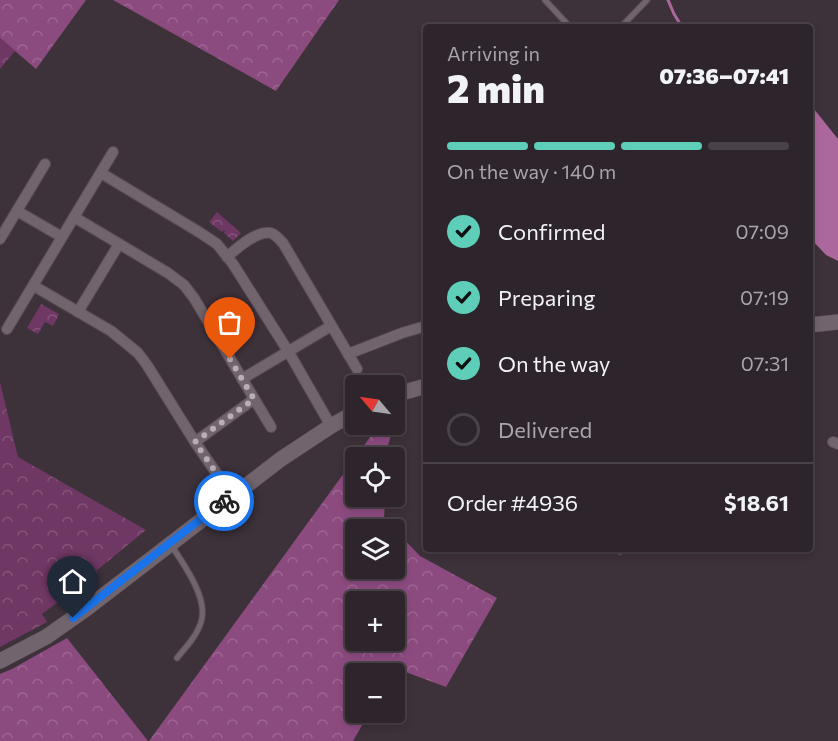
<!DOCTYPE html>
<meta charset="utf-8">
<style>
:root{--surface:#2e252c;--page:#362d34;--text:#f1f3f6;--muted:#a7a5a9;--line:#494248;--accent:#5eceb8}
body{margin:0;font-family:Commissioner,sans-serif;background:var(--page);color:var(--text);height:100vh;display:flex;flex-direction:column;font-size:22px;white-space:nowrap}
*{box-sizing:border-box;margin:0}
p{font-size:20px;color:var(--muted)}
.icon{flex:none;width:33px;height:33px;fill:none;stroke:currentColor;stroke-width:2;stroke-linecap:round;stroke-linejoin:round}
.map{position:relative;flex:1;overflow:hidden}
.drawer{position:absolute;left:423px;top:24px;width:390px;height:528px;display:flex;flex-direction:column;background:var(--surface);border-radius:6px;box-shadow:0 3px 9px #0003,0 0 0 2px var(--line)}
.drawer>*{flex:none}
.needle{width:39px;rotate:299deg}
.fabs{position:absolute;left:345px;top:375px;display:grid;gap:12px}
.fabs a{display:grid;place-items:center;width:60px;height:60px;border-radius:6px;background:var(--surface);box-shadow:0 3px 9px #0003,0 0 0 2px var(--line);font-size:30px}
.pin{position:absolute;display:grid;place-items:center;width:51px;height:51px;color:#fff;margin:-62px -26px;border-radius:50% 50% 50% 0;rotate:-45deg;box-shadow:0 0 6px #0007}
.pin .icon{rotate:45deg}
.courier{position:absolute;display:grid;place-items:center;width:60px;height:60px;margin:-30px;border:4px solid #1a73e8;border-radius:50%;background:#fff;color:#222;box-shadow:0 2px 8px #0007}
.summary em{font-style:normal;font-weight:800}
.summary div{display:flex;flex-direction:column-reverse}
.summary{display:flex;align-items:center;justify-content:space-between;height:102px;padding:0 24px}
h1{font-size:39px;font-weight:800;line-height:45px}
.bar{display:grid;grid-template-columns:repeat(4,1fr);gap:9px 6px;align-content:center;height:72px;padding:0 24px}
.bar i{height:8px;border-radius:4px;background:var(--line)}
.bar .active{background:var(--accent)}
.bar p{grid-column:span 4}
.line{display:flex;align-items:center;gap:15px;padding:0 24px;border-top:2px solid var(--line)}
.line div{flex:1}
ol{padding:0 24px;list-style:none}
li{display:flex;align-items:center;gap:18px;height:66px}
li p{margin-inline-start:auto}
li .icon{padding:6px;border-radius:50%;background:var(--accent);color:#111;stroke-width:4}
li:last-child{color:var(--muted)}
li i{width:33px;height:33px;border:3px solid var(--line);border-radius:50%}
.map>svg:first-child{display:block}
.forest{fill:url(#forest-crowns);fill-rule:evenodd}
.park{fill:url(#park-crowns)}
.water{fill:#ac689d}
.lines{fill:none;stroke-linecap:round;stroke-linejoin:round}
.stream{stroke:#ac689d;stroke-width:3}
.service-casing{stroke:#574d55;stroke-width:7}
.minor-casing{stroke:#574d55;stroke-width:12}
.secondary-casing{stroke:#574d55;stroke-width:16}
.service{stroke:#71646d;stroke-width:5}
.minor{stroke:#71646d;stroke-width:10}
.secondary{stroke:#71646d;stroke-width:15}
.done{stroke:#b8aeb6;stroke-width:6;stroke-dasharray:0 10.8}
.route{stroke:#1a73e8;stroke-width:8}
</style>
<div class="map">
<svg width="838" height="741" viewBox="0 0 838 741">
<defs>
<pattern id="forest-crowns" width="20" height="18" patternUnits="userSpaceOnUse" patternTransform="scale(1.5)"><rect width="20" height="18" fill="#8c4b7f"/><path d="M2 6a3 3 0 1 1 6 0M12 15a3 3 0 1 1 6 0" fill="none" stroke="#9d6592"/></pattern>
<pattern id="park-crowns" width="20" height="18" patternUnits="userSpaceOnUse" patternTransform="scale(1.5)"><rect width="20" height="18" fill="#6f3764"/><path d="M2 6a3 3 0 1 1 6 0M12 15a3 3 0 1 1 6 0" fill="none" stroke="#84547b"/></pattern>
</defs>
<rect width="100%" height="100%" fill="#3d313a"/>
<g class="forest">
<path d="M0,0H86L36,69L0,38Z"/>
<path d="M113,0H339L276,91Z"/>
<path d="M379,425H394L386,452V457L356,458V496L385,497L384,520L394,529L356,530V568H394L395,530L420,556L497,598L446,687L395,668L392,673L356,674V712L369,713L353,741H149ZM356,602H394V640H356Z"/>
<path d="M67,638L148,741H0V674L12,669Z"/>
</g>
<g class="park">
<path d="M0,38L15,51L0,69Z"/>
<path d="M217,212L241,233L233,241L224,233L225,231L224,230L222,232L209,222Z"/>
<path d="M41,304L59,314L53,326L45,322L38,334L27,328Z"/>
<path d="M0,382L18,457L146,530L96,571L97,573L42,614L47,622L0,647Z"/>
</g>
<path class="water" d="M810,104L838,139V261L826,255L810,238Z"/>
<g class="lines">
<path class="stream" d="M668,0L674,14L682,27"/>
<g class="service-casing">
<g id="service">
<path d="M545,0L570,27"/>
<path d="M621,27L647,0"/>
<path d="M171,545C183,563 206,595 202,618C199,634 186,647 177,658"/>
<path d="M619,549L620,552"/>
</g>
</g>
<g class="minor-casing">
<g id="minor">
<path d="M101,173L199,232L217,244L233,264L288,351L331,426"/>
<path d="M17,211L62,237"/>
<path d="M74,217L168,273L184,285L194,298L271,427"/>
<path d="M0,239L45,164"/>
<path d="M227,257C237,248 257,230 271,233C276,235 279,239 283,243L357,369"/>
<path d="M34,286L111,331L138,353L147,365L195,442L232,496"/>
<path d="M78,312L119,244"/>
<path d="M7,329L113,152"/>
<path d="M348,354L402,333L426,326"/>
<path d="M242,379L331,326"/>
<path d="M195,442L254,399"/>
<path d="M833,442L838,444"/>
</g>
</g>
<g class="secondary-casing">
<g id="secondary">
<path d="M810,325L838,322"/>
<path d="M394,395L426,386"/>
<path d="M0,661L46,637L86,609L281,459L331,426L356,412"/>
</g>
</g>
<use href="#service" class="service"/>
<use href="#minor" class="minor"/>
<use href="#secondary" class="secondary"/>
</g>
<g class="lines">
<path class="done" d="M224,501L232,496L195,442L254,399L230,359"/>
<path class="route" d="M73,618L224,501"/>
</g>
</svg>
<div class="fabs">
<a><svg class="needle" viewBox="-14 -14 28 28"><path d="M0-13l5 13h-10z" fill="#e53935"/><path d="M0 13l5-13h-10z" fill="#a7a5a9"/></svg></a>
<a><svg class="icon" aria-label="locate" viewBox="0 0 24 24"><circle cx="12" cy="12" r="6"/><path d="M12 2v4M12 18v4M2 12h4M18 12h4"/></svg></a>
<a><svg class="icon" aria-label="layers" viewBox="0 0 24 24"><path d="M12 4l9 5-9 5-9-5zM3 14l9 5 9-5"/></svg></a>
<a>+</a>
<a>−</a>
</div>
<div class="pin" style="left:230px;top:359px;background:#ea580c"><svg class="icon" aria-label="bag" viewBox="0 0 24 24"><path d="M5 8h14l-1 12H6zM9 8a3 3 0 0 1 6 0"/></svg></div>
<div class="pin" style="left:73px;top:618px;background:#1f2937"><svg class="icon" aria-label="home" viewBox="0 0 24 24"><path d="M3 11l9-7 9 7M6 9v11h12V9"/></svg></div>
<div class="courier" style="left:224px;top:501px"><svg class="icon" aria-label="bike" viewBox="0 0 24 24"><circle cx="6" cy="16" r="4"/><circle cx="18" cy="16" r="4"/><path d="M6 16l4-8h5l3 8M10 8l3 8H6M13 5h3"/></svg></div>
<section class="drawer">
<div class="summary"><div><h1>2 min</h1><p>Arriving in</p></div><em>07:36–07:41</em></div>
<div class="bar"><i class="active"></i><i class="active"></i><i class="active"></i><i></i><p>On the way · 140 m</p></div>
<ol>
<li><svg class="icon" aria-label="check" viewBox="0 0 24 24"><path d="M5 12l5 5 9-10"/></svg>Confirmed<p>07:09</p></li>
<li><svg class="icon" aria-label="check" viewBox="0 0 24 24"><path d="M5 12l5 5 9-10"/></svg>Preparing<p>07:19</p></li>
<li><svg class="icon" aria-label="check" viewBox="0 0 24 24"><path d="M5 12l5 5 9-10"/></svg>On the way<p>07:31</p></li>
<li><i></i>Delivered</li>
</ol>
<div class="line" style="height:78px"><div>Order #4936</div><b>$18.61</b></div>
</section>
</div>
